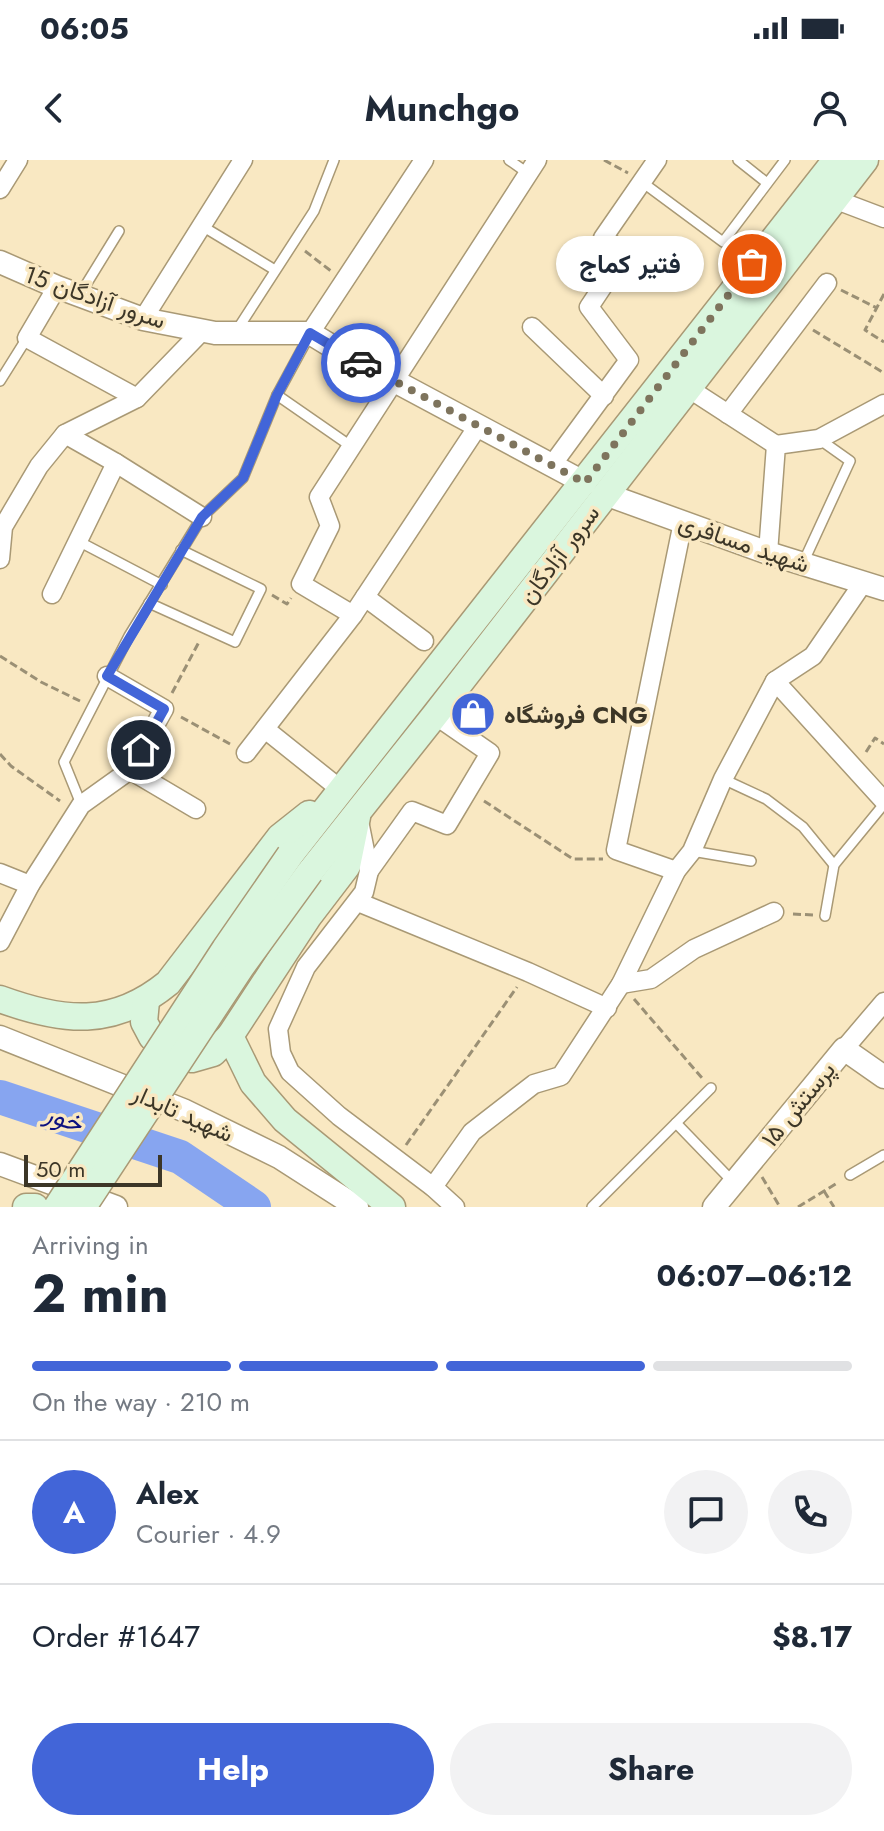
<!DOCTYPE html>
<meta charset="utf-8">
<style>
:root{--surface:#fff;--page:#f2f2f3;--text:#1f2937;--muted:#747a83;--line:#e0e1e3;--accent:#4265d8}
body{margin:0;font-family:Jost,Vazirmatn,sans-serif;background:var(--page);color:var(--text);height:100vh;display:flex;flex-direction:column;font-size:30px;white-space:nowrap}
*{box-sizing:border-box;margin:0}
p{font-size:26px;color:var(--muted)}
.icon{flex:none;width:44px;height:44px;fill:none;stroke:currentColor;stroke-width:2;stroke-linecap:round;stroke-linejoin:round}
.map{position:relative;height:1047px;overflow:hidden}
.sheet{display:flex;flex-direction:column;background:var(--surface);flex:1}
.sheet>*{flex:none}
.scale{position:absolute;left:24px;bottom:20px;width:138px;box-sizing:border-box;padding-left:8px;border:4px solid #3c3627;border-top:0;font-size:22px;line-height:28px;white-space:nowrap;color:#3c3627;-webkit-text-stroke:6px #f9e8c2;paint-order:stroke}
.pin{position:absolute;display:grid;place-items:center;width:68px;height:68px;color:#fff;margin:-34px;border:4px solid #fff;border-radius:50%;box-shadow:0 2px 8px #0007}
.courier{position:absolute;display:grid;place-items:center;width:80px;height:80px;margin:-40px;border:6px solid #4265d8;border-radius:50%;background:#fff;color:#222;box-shadow:0 2px 10px #0007}
.bubble{position:absolute;height:56px;border-radius:28px;background:var(--surface);box-shadow:0 2px 6px #0004;font-size:26px;font-weight:700;line-height:56px;text-align:center}
.summary em{font-style:normal;font-weight:700}
.summary div{display:flex;flex-direction:column-reverse}
.summary{display:flex;align-items:center;justify-content:space-between;height:136px;padding:0 32px}
h1{font-size:52px;font-weight:700;line-height:60px}
.bar{display:grid;grid-template-columns:repeat(4,1fr);gap:12px 8px;align-content:center;height:96px;padding:0 32px}
.bar i{height:10px;border-radius:6px;background:var(--line)}
.bar .on{background:var(--accent)}
.bar p{grid-column:span 4}
.line{display:flex;align-items:center;gap:20px;padding:0 32px;border-top:2px solid var(--line)}
.line div{flex:1}
.round{display:grid;place-items:center;flex:none;width:84px;height:84px;border-radius:42px;background:var(--page)}
.cta{display:flex;gap:16px;margin-top:auto;padding:16px 32px}
.cta a{flex:1;height:92px;border-radius:48px;background:var(--accent);color:#fff;font-size:32px;font-weight:700;line-height:92px;text-align:center}
.cta a+a{background:var(--page);color:var(--text)}
.status{display:flex;justify-content:space-between;align-items:center;height:56px;padding:0 40px;background:var(--surface);direction:ltr}
.status svg{height:22px;fill:currentColor}
header{display:flex;justify-content:space-between;align-items:center;height:104px;padding:0 32px;background:var(--surface);font-size:36px;font-weight:700}
.map>svg:first-child{display:block}
.lines{fill:none;stroke-linecap:round;stroke-linejoin:round}
.river{stroke:#87a5f0;stroke-width:34}
.service-casing{stroke:#a99975;stroke-width:12}
.minor-casing{stroke:#a99975;stroke-width:21}
.tertiary-casing{stroke:#a99975;stroke-width:25}
.secondary-casing{stroke:#a99975;stroke-width:29}
.path{stroke:#9b9075;stroke-width:3;stroke-dasharray:8 4;stroke-linecap:butt}
.service{stroke:#fff;stroke-width:9}
.minor{stroke:#fff;stroke-width:18}
.tertiary{stroke:#fff;stroke-width:22}
.secondary{stroke:#daf6de;stroke-width:26}
.secondary-bridge-casing{stroke:#a99975;stroke-width:29;stroke-linecap:butt}
.secondary-bridge{stroke:#daf6de;stroke-width:26}
.done{stroke:#7e745d;stroke-width:8;stroke-dasharray:0 14.4}
.route{stroke:#4265d8;stroke-width:10}
.labels{text-anchor:middle;dominant-baseline:central;stroke-width:7;stroke-linejoin:round;paint-order:stroke}
.street-label{font-size:24px;fill:#3c3627;stroke:#f9e8c2}
.poi-label{font-size:24px;font-weight:bold;fill:#3c3627;stroke:#f9e8c2;text-anchor:start}
.water-label{font-size:26px;font-style:italic;fill:#0c1180;stroke:#f9e8c2}
</style>
<div class="status"><b>06:05</b><svg viewBox="0 0 49 12"><path d="M0 12V9h3v3zM5 12V6h3v6zM10 12V3h3v9zM15 12V0h3v12zM26 1h20v11H26zM47 4h2v5h-2z"/></svg></div>
<header><svg class="icon" aria-label="back" viewBox="0 0 24 24"><path d="M15 5l-7 7 7 7"/></svg>Munchgo<svg class="icon" aria-label="person" viewBox="0 0 24 24"><circle cx="12" cy="8" r="4"/><path d="M4 21q1-7 8-7t8 7"/></svg></header>
<div class="map">
<svg width="884" height="1047" viewBox="0 0 884 1047">
<rect width="100%" height="100%" fill="#f9e8c2"/>
<g class="lines">
<path class="river" d="M0,937L180,997L254,1047"/>
<g class="service-casing">
<g id="service">
<path d="M509,0L529,14"/>
<path d="M738,0L767,23"/>
<path d="M642,22L723,82L785,0"/>
<path d="M202,66L275,110"/>
<path d="M79,136L119,71"/>
<path d="M237,170L314,51L334,0"/>
<path d="M0,221L27,178"/>
<path d="M277,235L352,287"/>
<path d="M78,381L162,425"/>
<path d="M803,403L850,301L819,279"/>
<path d="M149,443L235,482L261,429L181,390"/>
<path d="M723,619L766,639L803,667L834,705"/>
<path d="M81,644L64,602L129,476L202,357L243,318L277,235L309,176"/>
<path d="M692,691L751,701"/>
<path d="M825,756L834,705L884,644"/>
<path d="M676,963L734,1023"/>
<path d="M850,1015L884,995"/>
<path d="M592,1047L711,928"/>
</g>
</g>
<g class="minor-casing">
<g id="minor">
<path d="M0,29L18,0"/>
<path d="M834,39L884,58"/>
<path d="M57,127L27,178L137,238"/>
<path d="M143,159L243,0"/>
<path d="M532,167L604,236"/>
<path d="M310,173L424,0"/>
<path d="M688,228L776,285"/>
<path d="M728,254L827,123"/>
<path d="M65,274L116,303L202,357"/>
<path d="M552,305L629,200L589,147L625,93L603,78L657,0"/>
<path d="M768,393L776,285L819,279L884,244"/>
<path d="M0,399L3,367L39,306L65,274L137,238L202,171"/>
<path d="M52,434L116,303"/>
<path d="M365,437L424,481"/>
<path d="M353,455L301,424L330,366L319,337L537,0"/>
<path d="M775,521L884,641"/>
<path d="M265,569L340,629"/>
<path d="M246,593L353,455L478,266"/>
<path d="M130,610L196,649"/>
<path d="M360,666L369,711L364,732L306,807L278,869L281,893L290,912L339,956L433,1027L455,1047"/>
<path d="M369,711L412,651L447,665L490,593L435,555"/>
<path d="M676,711L616,690L683,362"/>
<path d="M0,713L30,725"/>
<path d="M358,742L528,812L607,848"/>
<path d="M0,782L30,725L81,645L130,610L164,549L107,516"/>
<path d="M621,824L651,819L694,789L774,752"/>
<path d="M844,889L884,842"/>
<path d="M433,1027L472,972L534,924L561,916L621,824L676,711L692,691L723,619L775,521L813,496L863,423"/>
</g>
</g>
<g class="tertiary-casing">
<g id="tertiary">
<path d="M0,102L57,127L143,159L215,173H310L346,195L585,323"/>
<path d="M605,334L768,393L884,429"/>
<path d="M0,877L183,950L279,997L357,1047"/>
<path d="M0,1004L116,1047"/>
<path d="M714,1047L844,889L884,917"/>
</g>
</g>
<g class="secondary-casing">
<g id="secondary">
<path d="M357,657L347,706L308,757L230,876L253,923L285,960L392,1047"/>
<path d="M290,695L836,0"/>
<path d="M310,712L435,555L865,0"/>
<path d="M0,839C63,862 113,868 168,823L280,677L309,654"/>
<path d="M146,841L144,862L152,877L171,893L192,899L213,893L230,876"/>
<path d="M26,1047H35"/>
</g>
</g>
<g class="path">
<path d="M604,0L628,13"/>
<path d="M305,91L331,111"/>
<path d="M841,130L877,148"/>
<path d="M884,134L865,170L884,182"/>
<path d="M813,170L884,213"/>
<path d="M272,435L287,444L291,438"/>
<path d="M0,496L41,522L80,541"/>
<path d="M172,533L200,480"/>
<path d="M181,557L230,584"/>
<path d="M866,592L875,578L884,584"/>
<path d="M0,594L11,606L60,641"/>
<path d="M484,641L573,699H603"/>
<path d="M793,754L813,755"/>
<path d="M634,839L702,918"/>
<path d="M406,985L517,827"/>
<path d="M762,1017L780,1047"/>
<path d="M824,1031L834,1047"/>
<path d="M798,1047L839,1022"/>
</g>
<use href="#service" class="service"/>
<use href="#minor" class="minor"/>
<use href="#tertiary" class="tertiary"/>
<use href="#secondary" class="secondary"/>
<g class="secondary-bridge-casing">
<g id="secondary-bridge">
<path d="M57,1047L225,789L290,695"/>
<path d="M83,1047L241,807L310,712"/>
</g>
</g>
<use href="#secondary-bridge" class="secondary-bridge"/>
</g>
<g class="lines">
<path class="done" d="M361,203L585,323L752,104"/>
<path class="route" d="M141,590L164,549L107,516L202,357L243,318L277,235L310,173L361,203"/>
</g>
<defs>
<g id="shop-disc" transform="scale(2.3)"><circle r="9.5" fill="#4265d8" stroke="#f9e8c2"/><path d="M-5-2.5h2.3a2.7 3.5 0 0 1 5.4 0H5L5.5 6h-11ZM-1.5-2.5h3a1.5 2.3 0 0 0-3 0Z" fill="#fff"/></g>
</defs>
<g fill-rule="evenodd">
<use href="#shop-disc" x="473" y="554"/>
</g>
<g class="labels">
<g class="street-label">
<text transform="translate(95 137) rotate(19)">سرور آزادگان 15</text>
<text transform="translate(744 383) rotate(19)">شهید مسافری</text>
<text transform="translate(559 394) rotate(-53)">سرور آزادگان</text>
<text transform="translate(798 944) rotate(-51)">پرستش ۱۵</text>
<text transform="translate(183 953) rotate(24)">شهید تابدار</text>
</g>
<g class="poi-label">
<text x="504" y="554">فروشگاه CNG</text>
</g>
<g class="water-label">
<text transform="translate(64 958) rotate(19)">خور</text>
</g>
</g>
</svg>
<div class="scale">50 m</div>
<div class="pin" style="left:752px;top:104px;background:#ea580c"><svg class="icon" aria-label="bag" viewBox="0 0 24 24"><path d="M5 8h14l-1 12H6zM9 8a3 3 0 0 1 6 0"/></svg></div>
<div class="pin" style="left:141px;top:590px;background:#1f2937"><svg class="icon" aria-label="home" viewBox="0 0 24 24"><path d="M3 11l9-7 9 7M6 9v11h12V9"/></svg></div>
<div class="courier" style="left:361px;top:203px"><svg class="icon" aria-label="car" viewBox="0 0 24 24"><path d="M5 17H2v-5l4-1 3-4h7l3 4 3 1v5h-3M9 17h6M6 11h13"/><circle cx="7" cy="17" r="2"/><circle cx="17" cy="17" r="2"/></svg></div>
<div class="bubble" style="left:556px;top:76px;width:148px">فتیر کماج</div>
</div>
<section class="sheet">
<div class="summary"><div><h1>2 min</h1><p>Arriving in</p></div><em>06:07–06:12</em></div>
<div class="bar"><i class="on"></i><i class="on"></i><i class="on"></i><i></i><p>On the way · 210 m</p></div>
<div class="line" style="height:144px"><b class="round" style="background:var(--accent);color:#fff">A</b><div><b>Alex</b><p>Courier · 4.9</p></div><a class="round"><svg class="icon" aria-label="chat" viewBox="0 0 24 24"><path d="M4 5h16v11H9l-5 4z"/></svg></a><a class="round"><svg class="icon" aria-label="phone" viewBox="0 0 24 24"><path d="M5 4h4l2 5-3 2q2 4 5 5l2-3 5 2v4C11 20 4 13 5 4z"/></svg></a></div>
<div class="line" style="height:104px"><div>Order #1647</div><b>$8.17</b></div>
<div class="cta"><a>Help</a><a>Share</a></div>
</section>
